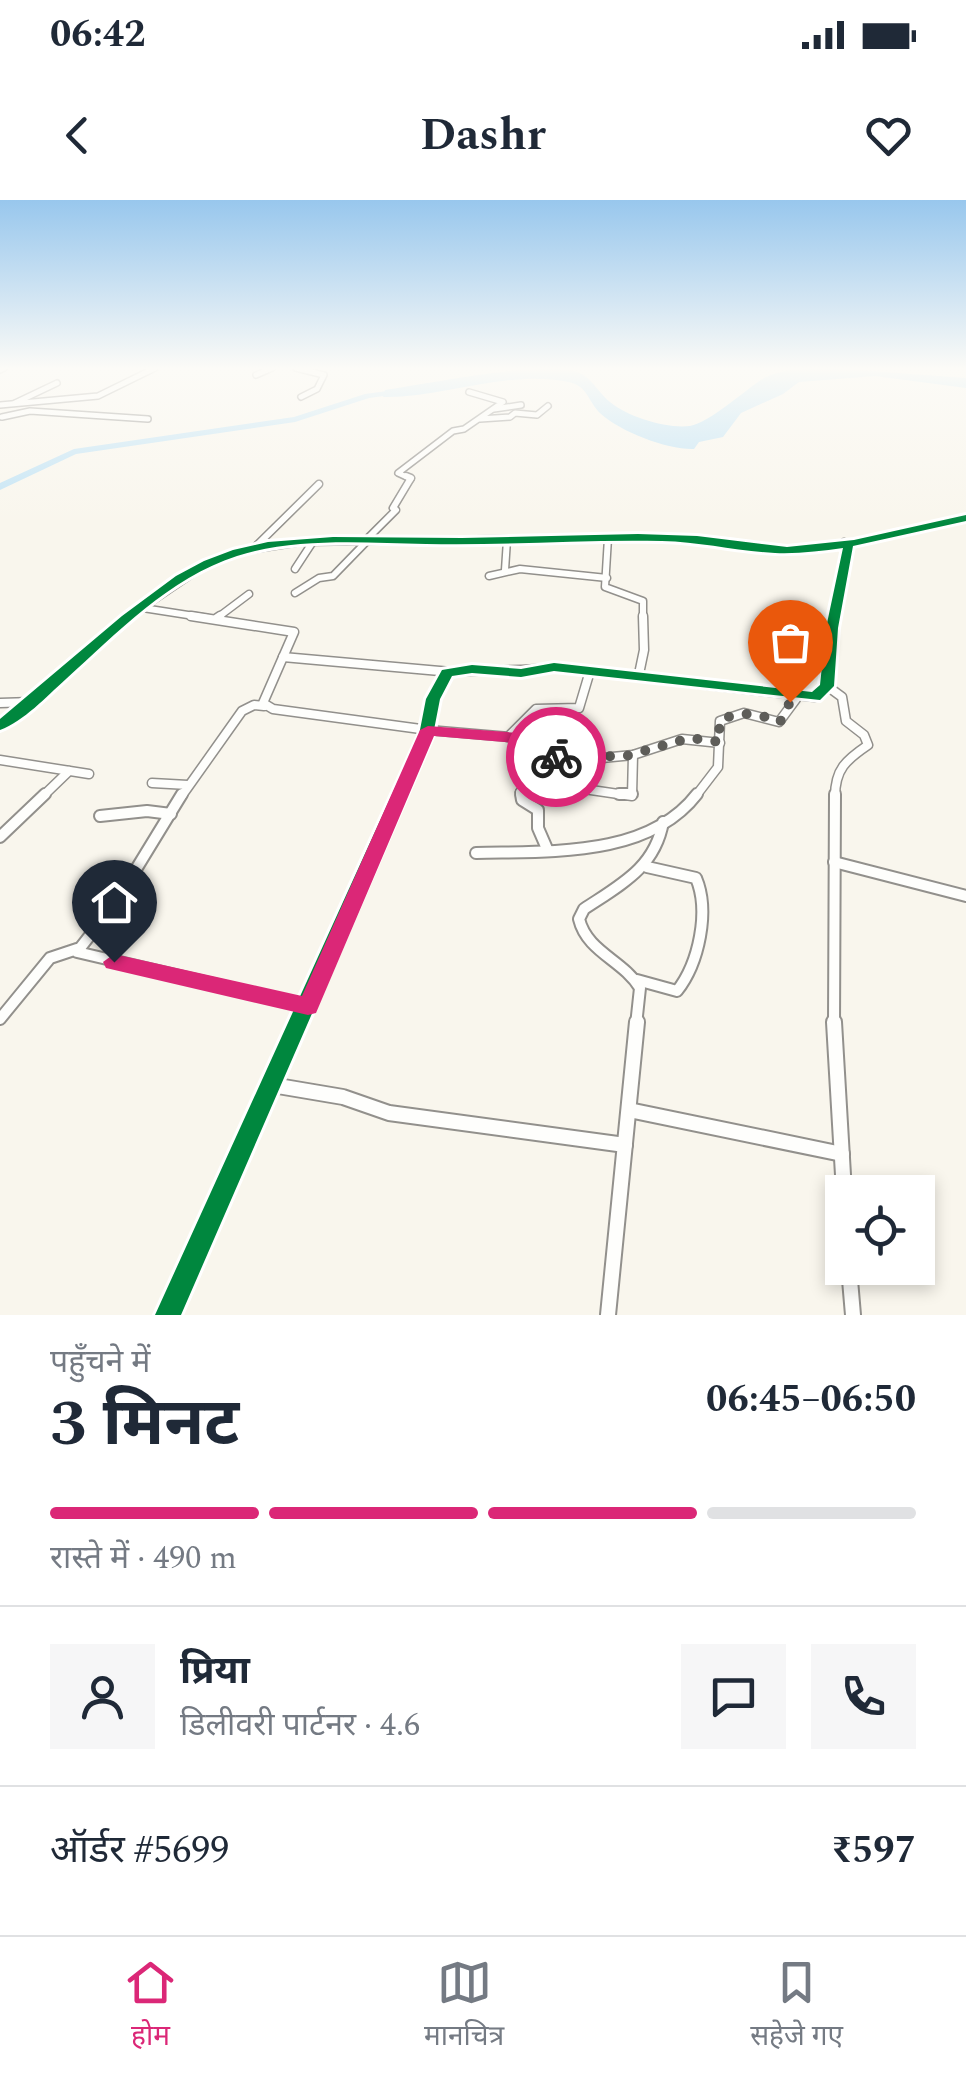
<!DOCTYPE html>
<html lang="hi">
<meta charset="utf-8">
<style>
:root{--surface:#fff;--page:#f6f6f7;--text:#1f2937;--muted:#747a83;--line:#e0e1e3;--accent:#db2777}
body{margin:0;font-family:Spectral,"Noto Sans Devanagari",serif;background:var(--page);color:var(--text);height:100vh;display:flex;flex-direction:column;font-size:38px;white-space:nowrap}
*{box-sizing:border-box;margin:0}
p{font-size:32px;color:var(--muted)}
.icon{flex:none;width:55px;height:55px;fill:none;stroke:currentColor;stroke-width:2;stroke-linecap:round;stroke-linejoin:round}
.map{position:relative;height:1115px;overflow:hidden}
.side{display:flex;flex-direction:column;background:var(--surface);flex:1}
.side>*{flex:none}
.buttons{position:absolute;left:825px;top:975px;display:grid;gap:20px}
.buttons a{display:grid;place-items:center;width:110px;height:110px;border-radius:0px;background:var(--surface);box-shadow:0 5px 15px #0003;font-size:50px}
.pin{position:absolute;display:grid;place-items:center;width:85px;height:85px;color:#fff;margin:-102px -42px;border-radius:50% 50% 50% 0;rotate:-45deg;box-shadow:0 0 10px #0007}
.pin .icon{rotate:45deg}
.courier{position:absolute;display:grid;place-items:center;width:100px;height:100px;margin:-50px;border:8px solid #db2777;border-radius:50%;background:#fff;color:#222;box-shadow:0 2px 12px #0007}
.overview em{font-style:normal;font-weight:700}
.overview div{display:flex;flex-direction:column-reverse}
.overview{display:flex;align-items:center;justify-content:space-between;height:170px;padding:0 50px}
h1{font-size:65px;font-weight:700;line-height:75px}
.bar{display:grid;grid-template-columns:repeat(4,1fr);gap:15px 10px;align-content:center;height:120px;padding:0 50px}
.bar i{height:12px;border-radius:8px;background:var(--line)}
.bar .selected{background:var(--accent)}
.bar p{grid-column:span 4}
.line{display:flex;align-items:center;gap:25px;padding:0 50px;border-top:2px solid var(--line)}
.line div{flex:1}
.round{display:grid;place-items:center;flex:none;width:105px;height:105px;border-radius:0px;background:var(--page)}
.status{display:flex;justify-content:space-between;align-items:center;height:70px;padding:0 50px;background:var(--surface);direction:ltr}
.status svg{height:28px;fill:currentColor}
header{display:flex;justify-content:space-between;align-items:center;height:130px;padding:0 50px;background:var(--surface);font-size:45px;font-weight:700}
.dock{display:flex;justify-content:space-around;align-items:center;height:140px;border-top:2px solid var(--line);background:var(--surface);font-size:28px;color:var(--muted)}
.dock a{display:grid;justify-items:center;gap:5px}
.dock .selected{color:var(--accent)}
.map>svg:first-child{display:block}
.water{fill:#c1e3f5}
.lines{fill:none;stroke-linecap:round;stroke-linejoin:round}
.river{fill:#c1e3f5;fill-rule:evenodd}
.street-far4-casing{stroke:#92908c;stroke-width:8}
.street-far3-casing{stroke:#92908c;stroke-width:9}
.street-far2-casing{stroke:#92908c;stroke-width:11}
.street-far1-casing{stroke:#92908c;stroke-width:14}
.street-casing{stroke:#92908c;stroke-width:18}
.street-far4{stroke:#fefefc;stroke-width:5}
.street-far3{stroke:#fefefc;stroke-width:6}
.street-far2{stroke:#fefefc;stroke-width:8}
.street-far1{stroke:#fefefc;stroke-width:10}
.street{stroke:#fefefc;stroke-width:14}
.cycleway-casing{stroke:#fff;stroke-width:6}
.cycleway{fill:#00873e;fill-rule:evenodd}
.route{fill:#db2777}
.done{stroke:#5e5d59;stroke-width:10;stroke-dasharray:0 18}
</style>
<div class="status"><b>06:42</b><svg viewBox="0 0 49 12"><path d="M0 12V9h3v3zM5 12V6h3v6zM10 12V3h3v9zM15 12V0h3v12zM26 1h20v11H26zM47 4h2v5h-2z"/></svg></div>
<header><svg class="icon" aria-label="back" viewBox="0 0 24 24"><path d="M15 5l-7 7 7 7"/></svg>Dashr<svg class="icon" aria-label="heart" viewBox="0 0 24 24"><path d="M12 20l-8-8c-3-5 5-10 8-4 3-6 11-1 8 4z"/></svg></header>
<div class="map">
<svg width="966" height="1115" viewBox="0 0 966 1115">
<rect width="100%" height="100%" fill="#f9f6ed"/>
<path class="water" d="M829,168L966,178V188L875,176L799,182L783,194L741,213L723,237L699,242L694,249C668,250 621,232 601,214C588,202 588,186 569,182C508,169 444,198 383,197L385,190C435,183 522,164 569,170C591,173 595,190 610,202C628,217 667,229 690,226C709,223 744,191 761,180C779,168 808,169 829,168Z"/>
<g class="lines">
<path class="river" d="M402,189L406,191L405,193L369,198L295,222L76,254L0,290V283L74,249L294,217L365,194Z"/>
<g class="street-far4-casing">
<g id="street-far4">
<path d="M296,168L324,175L317,189L301,197"/>
<path d="M0,170L4,168"/>
<path d="M256,175L272,168"/>
<path d="M15,203L57,183"/>
<path d="M0,205L98,196L155,168"/>
<path d="M494,209L521,205"/>
<path d="M2,217L30,211L148,219"/>
<path d="M480,219L510,217L515,213L537,215L548,206"/>
<path d="M411,279L398,273L453,231L464,229L503,202L469,192"/>
</g>
</g>
<g class="street-far3-casing">
<g id="street-far3">
<path d="M368,338L396,310L393,308L411,278L406,276"/>
<path d="M608,338L605,387L643,401V418"/>
<path d="M254,348L319,284"/>
<path d="M295,369L312,343"/>
<path d="M505,370L507,340"/>
<path d="M489,376L520,369L607,378"/>
<path d="M295,393L319,378L333,376L370,338"/>
<path d="M143,408L207,418"/>
<path d="M127,418L208,363L237,352L300,342L638,337L697,339L787,350L854,343L966,318"/>
<path d="M217,418L249,394"/>
<path d="M834,418L849,348L844,342"/>
</g>
</g>
<g class="street-far2-casing">
<g id="street-far2">
<path d="M191,416L294,432L263,503L273,509L428,530L532,539L538,542L541,553L602,558L633,555L682,539L720,543"/>
<path d="M217,418L220,416"/>
<path d="M283,457L451,472"/>
<path d="M639,474L644,450L643,416"/>
<path d="M827,486L842,497L846,521L864,535L868,545C846,560 835,569 835,597"/>
<path d="M0,503L32,502"/>
<path d="M0,526L130,416"/>
<path d="M508,537L536,509L579,508L590,471"/>
<path d="M0,560L89,574"/>
<path d="M152,583L188,585"/>
<path d="M42,597L69,571"/>
<path d="M181,597L242,511L254,505L264,506"/>
<path d="M399,597L426,535L433,499L447,473C483,467 518,474 554,467L815,497L827,486L835,416"/>
<path d="M521,597L520,592L531,584L543,583L632,596L633,555"/>
<path d="M695,597L718,567L720,521L744,513L779,522L796,499"/>
</g>
</g>
<g class="street-far1-casing">
<g id="street-far1">
<path d="M182,594L116,702L77,752L308,806"/>
<path d="M521,594L522,600L538,610V628L548,651"/>
<path d="M619,594H632"/>
<path d="M100,616L147,611L171,614"/>
<path d="M0,637L45,594"/>
<path d="M476,653C548,651 648,658 697,594"/>
<path d="M834,662L966,696"/>
<path d="M637,780L677,791C699,763 710,711 696,678L647,667"/>
<path d="M0,819L50,758L77,749"/>
<path d="M297,825L400,594"/>
<path d="M636,825L640,788C623,760 587,752 579,719L584,709C620,685 655,668 663,622"/>
<path d="M834,825L835,594"/>
</g>
</g>
<g class="street-casing">
<g id="street">
<path d="M834,822L844,992"/>
<path d="M272,885L343,897L389,913L625,945"/>
<path d="M629,910L842,954"/>
<path d="M849,1068L853,1115"/>
<path d="M168,1115L298,822"/>
<path d="M608,1115L637,822"/>
</g>
</g>
<use href="#street-far4" class="street-far4"/>
<use href="#street-far3" class="street-far3"/>
<use href="#street-far2" class="street-far2"/>
<use href="#street-far1" class="street-far1"/>
<use href="#street" class="street"/>
<g class="cycleway-casing">
<path id="cycleway" d="M966,315V321L853,346L838,428L834,486L820,500L554,471L521,477L472,473L452,476L440,499L433,535L181,1115H155L419,535L426,499L442,470L472,465L521,469L554,463L812,492L820,485L826,428L843,348C821,351 798,354 775,353C737,351 701,342 662,341C584,339 505,346 426,344C365,343 297,337 237,356C169,378 117,433 66,479C46,497 24,521 0,530V519L122,416L176,376L204,361L233,350L268,342L333,337L462,338L638,334L697,336L787,347L854,340Z"/>
</g>
<use href="#cycleway" class="cycleway"/>
</g>
<linearGradient id="sky" x2="0" y2="1"><stop stop-color="#98c7ed"/><stop offset="0.52" stop-color="#fcfbf7"/><stop offset="1" stop-color="#fcfbf7" stop-opacity="0"/></linearGradient>
<rect width="966" height="324" fill="url(#sky)"/>
<path class="route" d="M428,526L532,534L547,549L564,557L556,562L536,556L527,544L434,536L316,813L308,815L106,768L103,762L114,754L302,796L420,530Z"/>
<g class="lines">
<path class="done" d="M556,557L626,556L690,538L720,542L719,522C738,509 760,514 780,522L790,502"/>
</g>
</svg>
<div class="buttons">
<a><svg class="icon" aria-label="locate" viewBox="0 0 24 24"><circle cx="12" cy="12" r="6"/><path d="M12 2v4M12 18v4M2 12h4M18 12h4"/></svg></a>
</div>
<div class="pin" style="left:790px;top:502px;background:#ea580c"><svg class="icon" aria-label="bag" viewBox="0 0 24 24"><path d="M5 8h14l-1 12H6zM9 8a3 3 0 0 1 6 0"/></svg></div>
<div class="pin" style="left:114px;top:762px;background:#1f2937"><svg class="icon" aria-label="home" viewBox="0 0 24 24"><path d="M3 11l9-7 9 7M6 9v11h12V9"/></svg></div>
<div class="courier" style="left:556px;top:557px"><svg class="icon" aria-label="bike" viewBox="0 0 24 24"><circle cx="6" cy="16" r="4"/><circle cx="18" cy="16" r="4"/><path d="M6 16l4-8h5l3 8M10 8l3 8H6M13 5h3"/></svg></div>
</div>
<section class="side">
<div class="overview"><div><h1>3 मिनट</h1><p>पहुँचने में</p></div><em>06:45–06:50</em></div>
<div class="bar"><i class="selected"></i><i class="selected"></i><i class="selected"></i><i></i><p>रास्ते में · 490 m</p></div>
<div class="line" style="height:180px"><a class="round"><svg class="icon" aria-label="person" viewBox="0 0 24 24"><circle cx="12" cy="8" r="4"/><path d="M4 21q1-7 8-7t8 7"/></svg></a><div><b>प्रिया</b><p>डिलीवरी पार्टनर · 4.6</p></div><a class="round"><svg class="icon" aria-label="chat" viewBox="0 0 24 24"><path d="M4 5h16v11H9l-5 4z"/></svg></a><a class="round"><svg class="icon" aria-label="phone" viewBox="0 0 24 24"><path d="M5 4h4l2 5-3 2q2 4 5 5l2-3 5 2v4C11 20 4 13 5 4z"/></svg></a></div>
<div class="line" style="height:130px"><div>ऑर्डर #5699</div><b>₹597</b></div>
</section>
<nav class="dock">
<a class="selected"><svg class="icon" aria-label="home" viewBox="0 0 24 24"><path d="M3 11l9-7 9 7M6 9v11h12V9"/></svg>होम</a>
<a><svg class="icon" aria-label="map" viewBox="0 0 24 24"><path d="M3 6l6-2 6 2 6-2v14l-6 2-6-2-6 2zM9 4v14M15 6v14"/></svg>मानचित्र</a>
<a><svg class="icon" aria-label="saved" viewBox="0 0 24 24"><path d="M7 4h10v16l-5-4-5 4z"/></svg>सहेजे गए</a>
</nav>
